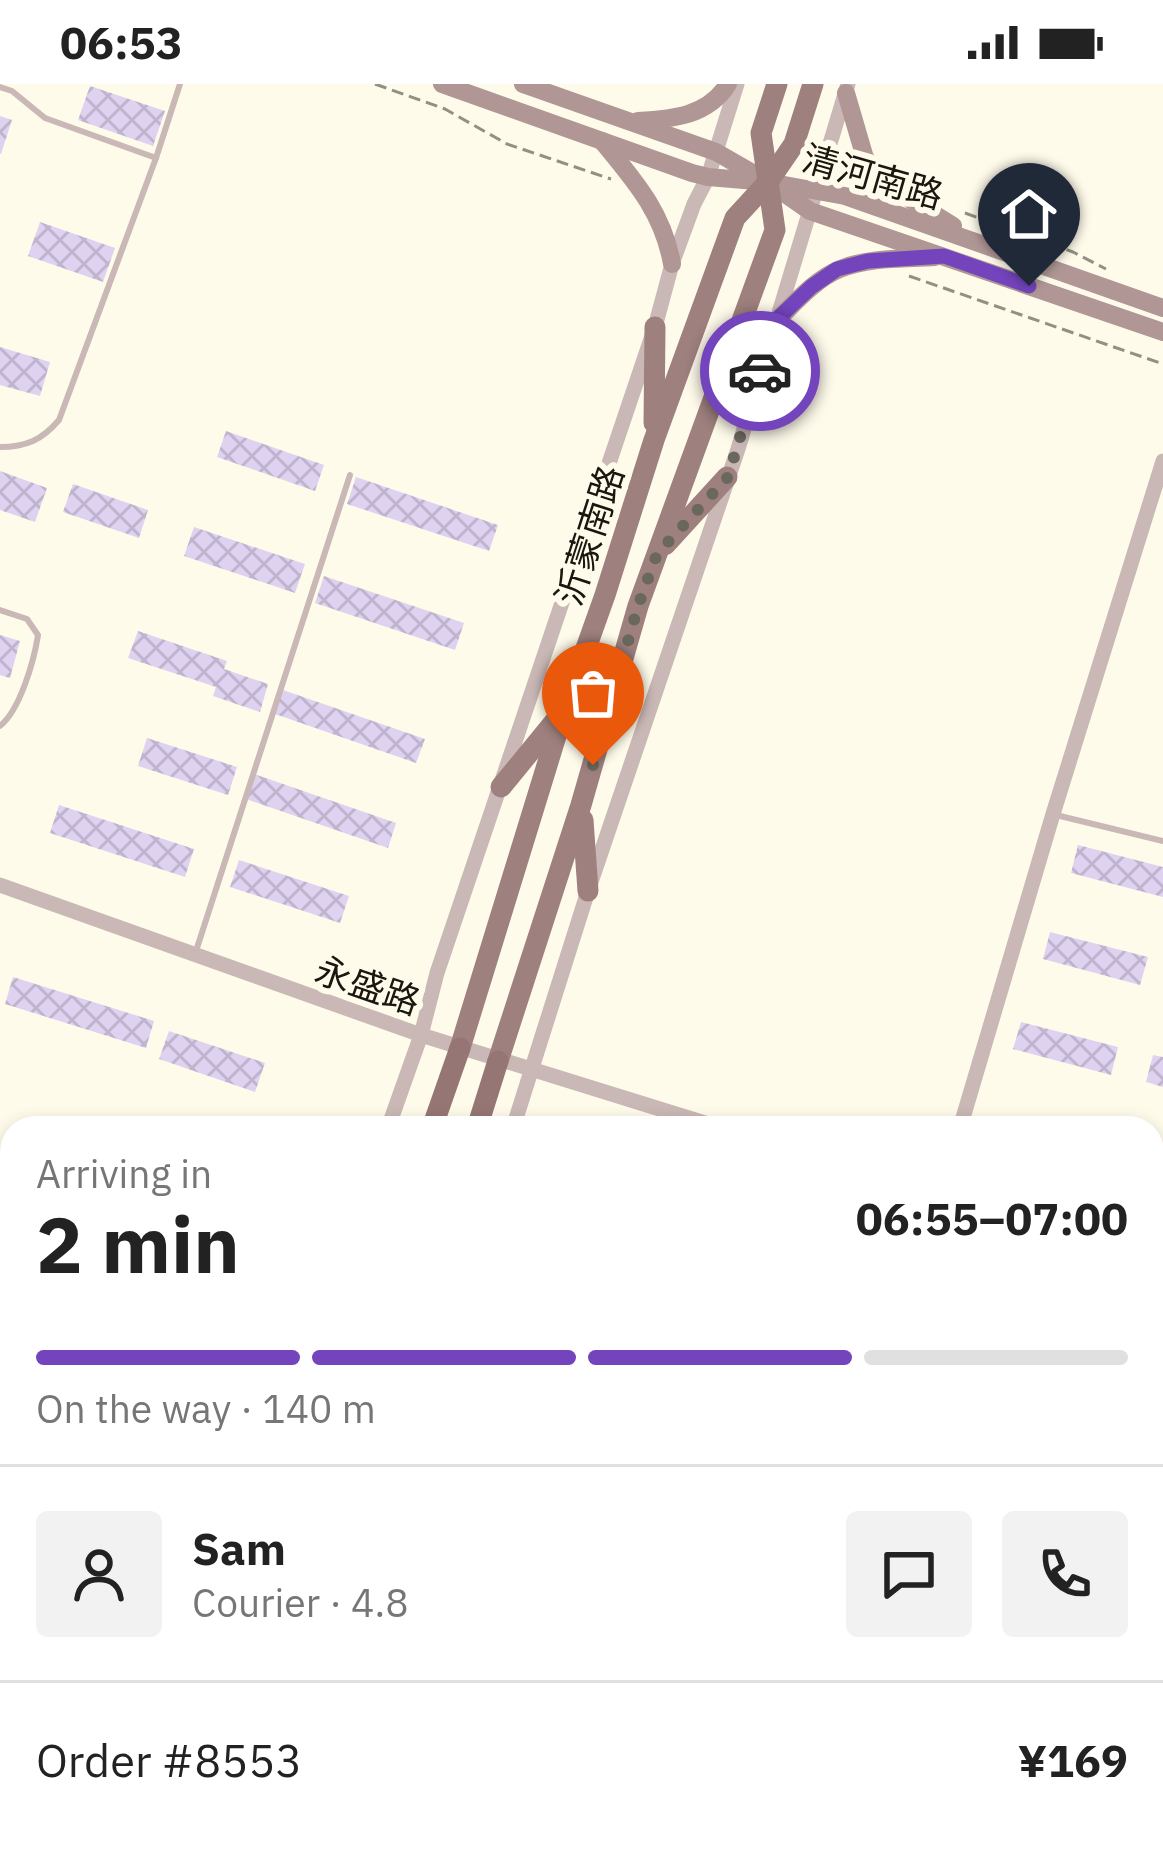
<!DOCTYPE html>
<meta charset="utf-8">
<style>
:root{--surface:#fff;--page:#f2f2f2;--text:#222;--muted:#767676;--line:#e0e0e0;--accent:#7344bc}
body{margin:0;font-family:"IBM Plex Sans","Noto Sans SC",sans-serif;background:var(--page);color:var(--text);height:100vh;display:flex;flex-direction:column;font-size:45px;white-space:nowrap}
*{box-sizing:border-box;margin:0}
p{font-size:39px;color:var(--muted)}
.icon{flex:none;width:66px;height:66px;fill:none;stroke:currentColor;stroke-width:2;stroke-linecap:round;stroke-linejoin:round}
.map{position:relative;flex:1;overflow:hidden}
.details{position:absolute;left:0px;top:1032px;width:1164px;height:747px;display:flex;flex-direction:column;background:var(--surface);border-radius:36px 36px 0 0;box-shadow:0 6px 18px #0003}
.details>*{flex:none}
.pin{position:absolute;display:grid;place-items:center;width:102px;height:102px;color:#fff;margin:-123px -51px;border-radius:50% 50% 50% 0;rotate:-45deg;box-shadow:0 0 12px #0007}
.pin .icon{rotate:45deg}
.courier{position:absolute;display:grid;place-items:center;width:120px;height:120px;margin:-60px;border:9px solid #7344bc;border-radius:50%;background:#fff;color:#222;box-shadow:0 3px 15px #0007}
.headline em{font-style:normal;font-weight:700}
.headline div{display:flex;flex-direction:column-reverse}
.headline{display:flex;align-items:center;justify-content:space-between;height:204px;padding:0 36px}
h1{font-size:78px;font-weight:700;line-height:90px}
.bar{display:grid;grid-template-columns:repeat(4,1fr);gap:18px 12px;align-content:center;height:144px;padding:0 36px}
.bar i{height:15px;border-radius:9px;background:var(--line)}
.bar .active{background:var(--accent)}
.bar p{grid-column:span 4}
.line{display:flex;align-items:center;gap:30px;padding:0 36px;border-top:3px solid var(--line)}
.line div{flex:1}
.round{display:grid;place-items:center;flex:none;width:126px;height:126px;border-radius:12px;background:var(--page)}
.status{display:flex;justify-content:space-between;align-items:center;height:84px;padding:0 60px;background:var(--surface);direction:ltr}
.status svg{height:33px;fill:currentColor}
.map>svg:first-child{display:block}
.commercial{fill:#fceedb}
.building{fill:url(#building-cross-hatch)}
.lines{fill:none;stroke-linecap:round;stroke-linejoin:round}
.path{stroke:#928f83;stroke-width:3;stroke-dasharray:12 6;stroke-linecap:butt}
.service{stroke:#c9b8b6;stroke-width:6}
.tertiary{stroke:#c9b8b6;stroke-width:15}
.secondary{stroke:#b09795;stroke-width:18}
.primary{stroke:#9e807e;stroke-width:21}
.trunk{stroke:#967674;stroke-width:21}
.done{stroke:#6a675d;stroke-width:12;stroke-dasharray:0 21.6}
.route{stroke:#7344bc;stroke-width:15}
.labels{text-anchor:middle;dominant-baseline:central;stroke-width:12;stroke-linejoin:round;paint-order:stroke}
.street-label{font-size:36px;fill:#191710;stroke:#fffbeb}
</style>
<div class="status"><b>06:53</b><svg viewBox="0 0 49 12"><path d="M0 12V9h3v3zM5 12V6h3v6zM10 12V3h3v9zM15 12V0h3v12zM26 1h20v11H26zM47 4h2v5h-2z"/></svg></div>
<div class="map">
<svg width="1163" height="1778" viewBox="0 0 1163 1778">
<defs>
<pattern id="building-cross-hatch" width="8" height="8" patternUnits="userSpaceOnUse" patternTransform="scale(3)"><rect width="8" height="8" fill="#dfd2f1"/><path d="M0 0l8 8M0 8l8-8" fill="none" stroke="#bfb4ce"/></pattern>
</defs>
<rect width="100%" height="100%" fill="#fffbeb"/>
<path class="commercial" d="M0,1180L12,1184V1284L0,1322Z"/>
<g class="building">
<path d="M90,2L165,27L153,62L78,36Z"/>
<path d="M0,32L12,36L1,70L0,69Z"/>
<path d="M40,138L115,164L103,198L28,172Z"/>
<path d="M0,263L50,278L40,312L0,301Z"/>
<path d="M226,347L324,381L315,407L217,373Z"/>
<path d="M0,387L47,404L35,438L0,426Z"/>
<path d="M356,393L498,441L489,467L347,420Z"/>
<path d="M73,400L148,426L139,454L63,428Z"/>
<path d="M194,443L305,480L295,509L184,472Z"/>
<path d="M324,492L464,539L455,566L315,519Z"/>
<path d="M138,547L227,577L224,585L268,600L260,628L213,612L216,603L128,574Z"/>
<path d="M0,551L20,557L10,594L0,591Z"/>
<path d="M283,606L425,655L416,679L275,630Z"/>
<path d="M147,654L237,683L228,711L138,682Z"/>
<path d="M254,690L396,739L388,764L246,715Z"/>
<path d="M59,721L194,765L185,793L50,749Z"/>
<path d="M1078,761L1163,783V813L1071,789Z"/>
<path d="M239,776L349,812L340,839L230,803Z"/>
<path d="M1050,848L1148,873L1140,901L1043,875Z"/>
<path d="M13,893L154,937L146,964L5,920Z"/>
<path d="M1021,938L1118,963L1111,991L1013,965Z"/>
<path d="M169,947L265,979L255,1008L159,975Z"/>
<path d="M1153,971L1163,973V1003L1146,998Z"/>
<path d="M0,1219L12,1222L1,1266H0Z"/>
</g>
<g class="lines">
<g class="path">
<path d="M375,0L445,25L507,60L611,95"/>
<path d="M965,129L1073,168L1106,185"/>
<path d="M909,192L1163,280"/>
</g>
<g class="service">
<path d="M0,3L12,7L45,34L156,74L180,0"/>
<path d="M0,363C26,363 42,356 59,336L156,74"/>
<path d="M0,526L27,535L38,551C34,577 20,626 0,642"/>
<path d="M1056,731L1163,757"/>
<path d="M196,867L350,391"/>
</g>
<g class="tertiary">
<path d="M0,801L421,951L721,1044"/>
<path d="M388,1044L421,951L437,889L655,243L672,180L694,120L708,93L737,0"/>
<path d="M513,1044L588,807L738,365L848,0"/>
<path d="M960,1044L1053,730L1163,377"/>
<path d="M1152,1178L1163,1182"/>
<path d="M138,1778L141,1767"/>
<path d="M280,1778L283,1767"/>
<path d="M751,1778L754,1767"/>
</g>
<g class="secondary">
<path d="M442,0L692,89L708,93L768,98L845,112L1163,224"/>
<path d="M523,0L716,68L768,98L810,127L1163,248"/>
<path d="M846,9L865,74L892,104L953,142"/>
<path d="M638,37C673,35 708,32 728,0"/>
<path d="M602,57C634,96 663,128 672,180"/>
<path d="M774,239C794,220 815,195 840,185C869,173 904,175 935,173"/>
</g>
<g class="primary">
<path d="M654,339L655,243"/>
<path d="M665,461L727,393"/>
<path d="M501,703L556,636"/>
<path d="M583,736L588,807"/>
<path d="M460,964L564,626L605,511L654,356L735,134L768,98L794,60L813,0"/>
<path d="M498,977L581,721L638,522L775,146L761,49L777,0"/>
</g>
<g class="trunk">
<path d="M432,1044L460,964"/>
<path d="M477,1044L498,977"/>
<path d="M0,1715L12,1712"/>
<path d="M0,1745L12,1730"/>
<path d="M328,1767L336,1778"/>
<path d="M363,1767L372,1778"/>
<path d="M200,1771L202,1767"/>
<path d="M234,1778L238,1767"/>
</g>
</g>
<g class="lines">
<path class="done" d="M593,681L638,522L657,470L728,393L760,287"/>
<path class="route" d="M760,287L774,238L811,203L837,185L868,177L944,172L1029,202"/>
</g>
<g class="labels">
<g class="street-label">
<text transform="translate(873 92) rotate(16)">清河南路</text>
<text transform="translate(589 451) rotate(-72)">沂蒙南路</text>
<text transform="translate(368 901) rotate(19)">永盛路</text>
</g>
</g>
</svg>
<div class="pin" style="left:593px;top:681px;background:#ea580c"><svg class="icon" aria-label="bag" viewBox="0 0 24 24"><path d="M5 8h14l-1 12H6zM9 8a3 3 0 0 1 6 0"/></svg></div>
<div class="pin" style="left:1029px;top:202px;background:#1f2937"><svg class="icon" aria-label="home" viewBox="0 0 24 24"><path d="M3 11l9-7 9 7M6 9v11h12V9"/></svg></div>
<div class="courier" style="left:760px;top:287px"><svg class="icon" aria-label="car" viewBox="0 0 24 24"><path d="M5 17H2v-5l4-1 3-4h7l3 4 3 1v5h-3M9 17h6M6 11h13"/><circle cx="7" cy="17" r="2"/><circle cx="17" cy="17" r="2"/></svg></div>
<section class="details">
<div class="headline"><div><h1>2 min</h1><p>Arriving in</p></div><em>06:55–07:00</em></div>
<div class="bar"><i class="active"></i><i class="active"></i><i class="active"></i><i></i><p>On the way · 140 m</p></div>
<div class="line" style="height:216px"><a class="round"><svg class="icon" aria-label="person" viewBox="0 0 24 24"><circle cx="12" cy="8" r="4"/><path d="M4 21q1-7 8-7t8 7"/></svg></a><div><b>Sam</b><p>Courier · 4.8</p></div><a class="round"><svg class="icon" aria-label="chat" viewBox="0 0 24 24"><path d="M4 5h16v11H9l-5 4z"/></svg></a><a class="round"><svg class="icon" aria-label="phone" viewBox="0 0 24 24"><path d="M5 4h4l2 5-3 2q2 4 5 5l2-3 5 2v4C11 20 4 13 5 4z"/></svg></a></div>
<div class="line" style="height:156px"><div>Order #8553</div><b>¥169</b></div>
</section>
</div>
